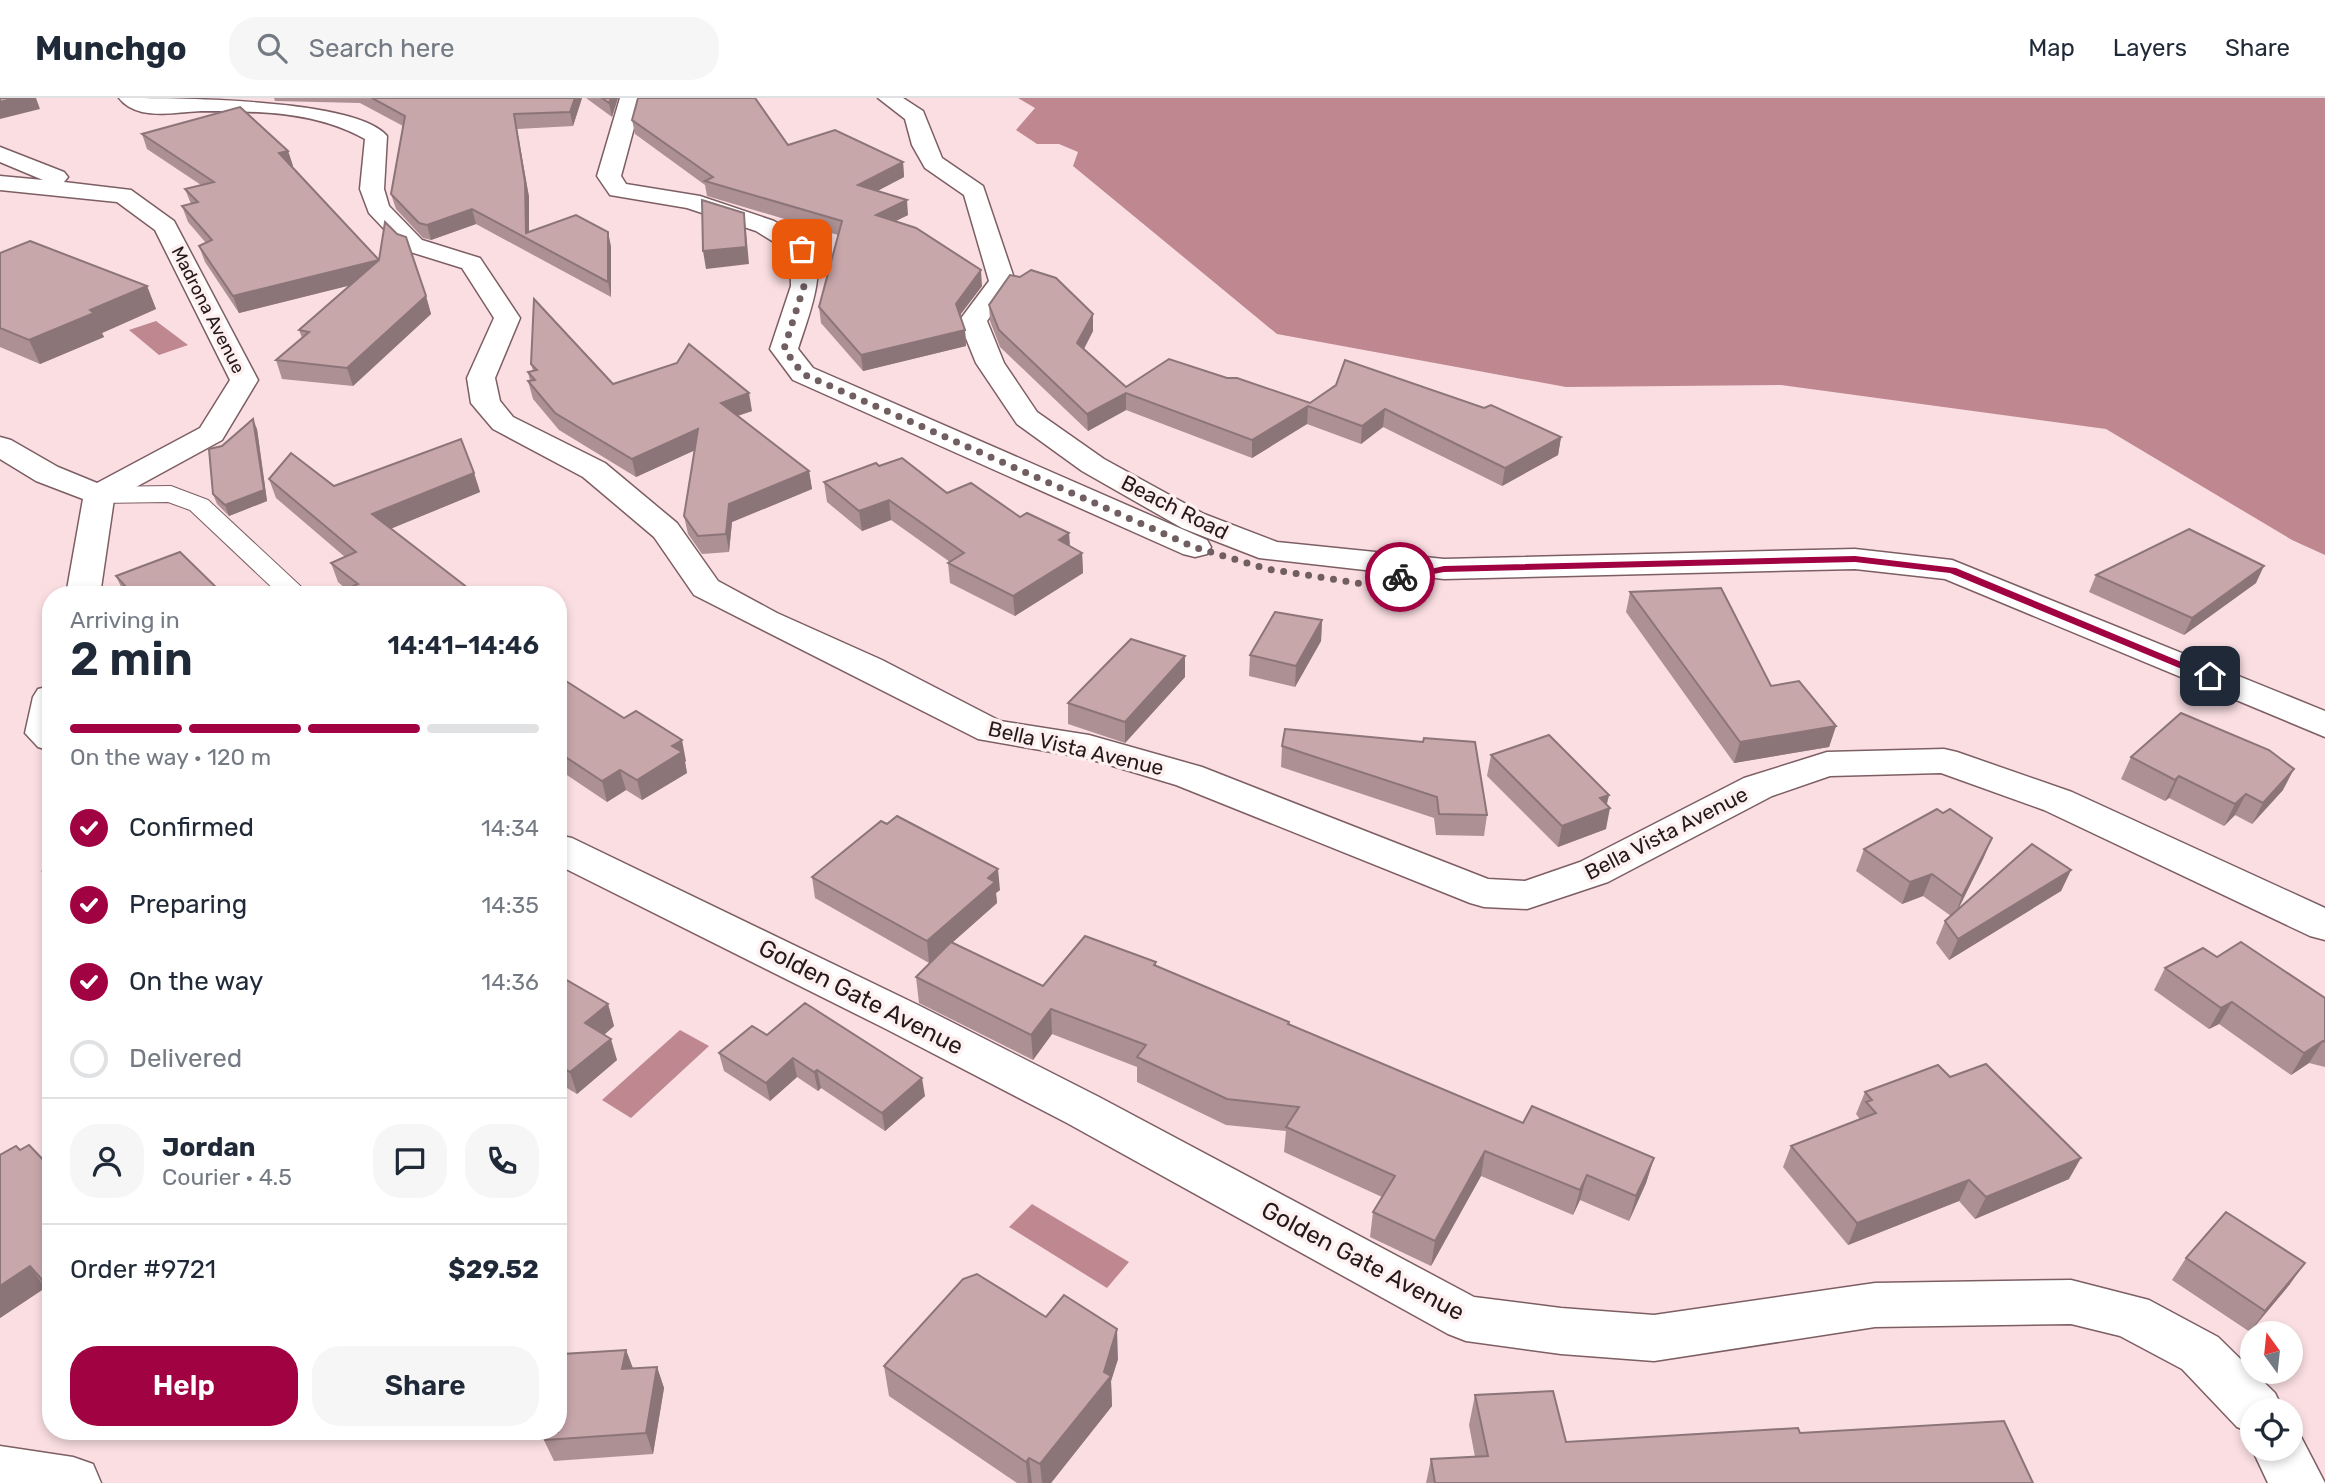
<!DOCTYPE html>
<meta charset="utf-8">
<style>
:root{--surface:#fff;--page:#f6f6f7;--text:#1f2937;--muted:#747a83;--line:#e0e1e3;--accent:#a00242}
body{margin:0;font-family:Rubik,sans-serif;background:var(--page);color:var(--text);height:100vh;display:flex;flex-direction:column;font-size:26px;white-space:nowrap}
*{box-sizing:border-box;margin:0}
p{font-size:23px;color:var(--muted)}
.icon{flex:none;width:38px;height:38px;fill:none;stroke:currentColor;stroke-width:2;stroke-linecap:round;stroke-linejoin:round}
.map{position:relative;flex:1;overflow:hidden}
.details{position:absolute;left:42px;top:488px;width:525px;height:854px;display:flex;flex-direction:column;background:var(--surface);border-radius:28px;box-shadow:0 4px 10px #0003}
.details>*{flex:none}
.needle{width:46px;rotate:345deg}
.controls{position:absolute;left:2240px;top:1223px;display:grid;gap:14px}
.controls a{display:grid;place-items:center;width:63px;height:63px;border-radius:50%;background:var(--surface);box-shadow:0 4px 10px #0003;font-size:35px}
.pin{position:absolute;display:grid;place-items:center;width:60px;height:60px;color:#fff;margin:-30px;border-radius:14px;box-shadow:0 4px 10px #0006}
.courier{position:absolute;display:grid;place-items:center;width:70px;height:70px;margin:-35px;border:5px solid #a00242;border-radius:50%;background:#fff;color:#222;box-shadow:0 2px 9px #0007}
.overview em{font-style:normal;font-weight:600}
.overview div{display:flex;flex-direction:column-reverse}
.overview{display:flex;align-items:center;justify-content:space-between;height:119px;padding:0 28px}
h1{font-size:46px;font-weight:600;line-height:52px}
.bar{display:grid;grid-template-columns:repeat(4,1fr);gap:10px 7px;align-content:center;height:84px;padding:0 28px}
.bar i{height:9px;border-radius:5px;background:var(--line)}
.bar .on{background:var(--accent)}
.bar p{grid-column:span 4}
.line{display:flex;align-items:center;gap:18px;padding:0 28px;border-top:2px solid var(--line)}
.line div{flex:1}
.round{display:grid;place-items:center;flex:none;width:74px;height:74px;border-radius:28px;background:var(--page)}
ol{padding:0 28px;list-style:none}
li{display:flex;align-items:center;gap:21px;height:77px}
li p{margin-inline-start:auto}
li .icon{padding:7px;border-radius:50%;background:var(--accent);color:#fff;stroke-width:4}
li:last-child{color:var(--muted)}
li i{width:38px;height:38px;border:4px solid var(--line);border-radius:50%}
.button{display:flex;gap:14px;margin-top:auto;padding:14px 28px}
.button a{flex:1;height:80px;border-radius:28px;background:var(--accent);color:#fff;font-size:28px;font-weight:600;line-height:80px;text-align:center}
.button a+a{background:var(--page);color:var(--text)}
header{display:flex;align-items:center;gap:42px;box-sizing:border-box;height:98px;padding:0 35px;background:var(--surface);border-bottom:2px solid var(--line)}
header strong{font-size:33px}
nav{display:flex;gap:38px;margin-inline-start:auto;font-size:24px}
.search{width:490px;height:63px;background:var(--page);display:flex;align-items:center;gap:18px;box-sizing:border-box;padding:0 24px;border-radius:28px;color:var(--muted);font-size:26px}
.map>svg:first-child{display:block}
.water{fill:#bf8790}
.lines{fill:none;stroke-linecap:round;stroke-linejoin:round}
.pedestrian-casing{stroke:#7c5e63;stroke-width:2}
.minor-casing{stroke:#7c5e63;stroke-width:3}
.pedestrian{fill:#fff;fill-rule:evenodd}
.minor{fill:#fff;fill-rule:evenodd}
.wall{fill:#ac9093}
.shaded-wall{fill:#8c7578}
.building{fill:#c8a7ab;stroke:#8c7578;stroke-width:2}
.route{fill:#a00242}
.done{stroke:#705e61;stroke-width:7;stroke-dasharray:0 12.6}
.labels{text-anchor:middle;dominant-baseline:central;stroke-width:7;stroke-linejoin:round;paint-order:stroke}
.far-street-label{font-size:18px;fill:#25191b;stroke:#fef0f1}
.street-label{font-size:21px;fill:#25191b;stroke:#fef0f1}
.near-street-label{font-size:24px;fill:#25191b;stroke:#fef0f1}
</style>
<header>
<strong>Munchgo</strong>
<div class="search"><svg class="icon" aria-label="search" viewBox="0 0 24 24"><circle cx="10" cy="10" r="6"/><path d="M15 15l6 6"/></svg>Search here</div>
<nav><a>Map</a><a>Layers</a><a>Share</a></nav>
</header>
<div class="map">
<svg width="2325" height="1385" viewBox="0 0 2325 1385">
<rect width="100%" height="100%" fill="#fadee2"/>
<g class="water">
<path d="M1018,0H2325V457L2292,442L2106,331L1781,287L1566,289L1277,236L1073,68L1078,54L1059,46H1037L1016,32L1035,10Z"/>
<path d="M156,223L188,247L159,257L129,232Z"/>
<path d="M680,932L709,948L631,1020L602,1002Z"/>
<path d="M1032,1106L1129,1164L1107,1190L1009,1129Z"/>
</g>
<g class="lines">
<g class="pedestrian-casing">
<path id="pedestrian" d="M171,388L208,402L310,497H280L190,412L168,404L99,405L90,402L86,397L90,392L99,389Z"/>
</g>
<g class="minor-casing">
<g id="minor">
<path d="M119,0C173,0 356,0 387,38L384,91L389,108L422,142L480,160L520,220L495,280L500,303L513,319L605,365L677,425L718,483L777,515L882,562L1000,623L1089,637L1202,669L1488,781L1525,783L1580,764L1744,680L1827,654L1944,651L1957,654L2072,694L2325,810V842L2310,838L2044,712L1941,675L1830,678L1772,698L1608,784L1527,811L1484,809L1470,805L1176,687L1086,660L978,641L694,497L654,439L583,379L493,331L476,311L471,305L467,280L494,220L462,170L404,152L369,115L360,91L365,41C315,13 257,13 201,13C182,14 160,18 142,14C134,12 124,7 119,0Z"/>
<path d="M620,0H642L621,78L626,86L700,98L774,123L811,146C829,171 806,224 798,251L813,270L1207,442L1211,449L1207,456L1195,459L1183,456L793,282L770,251L791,188L790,154L756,133L687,110L610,97L597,78Z"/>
<path d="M878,0H903L923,13L942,60L983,88L1015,183L987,223L1004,265L1037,314L1104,361L1204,416L1277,444L1444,461L1855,451L1952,462L2325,613V639L1945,481L1855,471L1444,481L1259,460L1182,430L1082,373L1017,326L976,265L959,223L989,183L964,97L925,70L912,47L905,21Z"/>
<path d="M0,49L64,74L68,79L64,84L131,92L174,123L258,282L222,342L114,401L100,497H66L83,401L36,383L0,361V339L11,342L58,369L97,385L200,330L230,282L155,132L117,104L0,92V78L43,82L0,64Z"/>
<path d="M51,588V653L38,649L25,635L33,599L38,591Z"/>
<path d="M558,737L572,740L918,907L1099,999L1474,1199L1561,1210L1654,1217L1875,1185L2071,1182L2149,1202L2218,1239L2275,1295L2283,1312H2252V1335L2237,1329L2182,1271L2120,1238L2071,1226L1875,1229L1654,1263L1561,1256L1466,1243L1448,1236L1067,1025L886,931L558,767Z"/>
<path d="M2291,1330L2298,1333L2325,1385H2268L2252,1351H2291Z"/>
<path d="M0,1348L73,1359L93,1366L101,1385H0Z"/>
</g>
</g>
<use href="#pedestrian" class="pedestrian"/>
<use href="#minor" class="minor"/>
</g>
<g class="wall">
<path d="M274,0H582L573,28L517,31L529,99V134H608L611,149V199L476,126L431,142L423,140L396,111L391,96L403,28L360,5L275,3Z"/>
<path d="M586,0H618L612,19Z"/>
<path d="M632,22L788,47L903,64L904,79L877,93L908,117L895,123L982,188L960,217L965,232L966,248L863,273L821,225L819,209L838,137L707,98L705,87L635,36Z"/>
<path d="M142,36L288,53L293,68H291L379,162L426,198L431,216L353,288L282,281L276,262L302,240L299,232L350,187L239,215L205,164L199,148L206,145L188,124L182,108L191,106L185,91L201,87L147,51Z"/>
<path d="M0,155L147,188L156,211L102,235L104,239L40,266L0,249Z"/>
<path d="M989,207L1093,233L1084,251L1126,289L1227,280L1310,305L1336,287L1561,339L1558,357L1502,388L1383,329L1361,346L1307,326L1252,360L1126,312L1088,333L1000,249L990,223Z"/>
<path d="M531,266L613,286L752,313L738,318L809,373L812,391L732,424L729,454L702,456L688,436L684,418L695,352L636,379L559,332L533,301L528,283H530L528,274L533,273Z"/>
<path d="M257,331L267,403L229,418L217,406L213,396L222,348Z"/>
<path d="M879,368L947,395L1069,435L1070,448L1082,455L1083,475L1015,518L950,485L948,465L950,464L891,422L862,433L827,404L824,384Z"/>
<path d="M474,375L480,394L390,431L477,497H344L342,493L346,491L338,484L331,465L345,459L276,400L269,381L334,388Z"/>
<path d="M2096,477L2256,485L2184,537L2089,494Z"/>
<path d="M116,478L224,497L123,493Z"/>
<path d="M1630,494L1771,588L1836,628L1829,649L1734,665L1626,514Z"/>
<path d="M1322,522L1321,543L1295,589L1249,578L1250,557Z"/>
<path d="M558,578L686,663L685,664L687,675L642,702L626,692L607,704L558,671Z"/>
<path d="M1185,579L1125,645L1068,626V605Z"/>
<path d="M1285,631L1487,717L1484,738L1436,737L1434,720L1281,669L1282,648Z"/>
<path d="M1491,657L1609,697L1607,706L1606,731L1558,749L1487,678Z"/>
<path d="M2131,659L2283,692L2252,726L2235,717L2224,728L2169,700L2165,703L2121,681Z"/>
<path d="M1992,740L1983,761L1957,812L2071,772L2061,793L1949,862L1936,845L1945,823L1951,818L1923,798L1902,806L1856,773L1864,751Z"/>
<path d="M51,768V786L43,773Z"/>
<path d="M812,779L1000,792L996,795L997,805L952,845L1043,888L1156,864V868L1289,924V926L1523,1025L1654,1060L1646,1085L1629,1123L1580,1102L1573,1117L1481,1078L1431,1168L1370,1139L1373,1114L1382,1099L1284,1054L1286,1033L1226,1027L1137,984V969L1052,936L1033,962L919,905L916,879L938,857L929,865L815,800Z"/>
<path d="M2217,859L2325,900V969L2309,965L2291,977L2219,926L2209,931L2154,892L2165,870Z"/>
<path d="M558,877L608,906L614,928L604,937L617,962L577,996L562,987L558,990Z"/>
<path d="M767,937L925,998L885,1033L821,990L818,993L797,979L770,1003L724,973L719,955Z"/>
<path d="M1950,979L2069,1081L1975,1121L1959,1103L1848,1147L1783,1069L1791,1048L1859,1022V1020L1856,1016L1865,994Z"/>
<path d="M20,1052L51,1070V1196L45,1190L0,1220V1057Z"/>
<path d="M2186,1160L2290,1186L2250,1234L2172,1182Z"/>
<path d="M1046,1219L1118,1261L1111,1283L1112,1308L1051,1385H1017L889,1298L884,1268Z"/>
<path d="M626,1252L633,1271L657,1269L664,1290L653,1356L554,1363L540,1334H558Z"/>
<path d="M1475,1297L1566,1344L1800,1335L2033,1385H1426L1431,1361L1475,1359L1469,1327Z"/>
</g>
<g class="shaded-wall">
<path d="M15,0H36L40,11L0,21V4Z"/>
<path d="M575,0H582L573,28L570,14Z"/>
<path d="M611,0H618L612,19L609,5Z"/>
<path d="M514,16L529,99V142L526,135Z"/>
<path d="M288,53L293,68L284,70L279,55Z"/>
<path d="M903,64L904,79L860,102L858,87Z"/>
<path d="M907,102L908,117L878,132L876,117Z"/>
<path d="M472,111L476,126L431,142L427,127Z"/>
<path d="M744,115L746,133L749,166L706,171L703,153Z"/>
<path d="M608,134L611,149V199L608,184Z"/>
<path d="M379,162L384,179L239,215L233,198Z"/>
<path d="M981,172L982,188L957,221L956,206Z"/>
<path d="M147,188L156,211L102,235L104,239L40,266L29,242L90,212Z"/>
<path d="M426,198L431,216L353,288L347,270Z"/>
<path d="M1093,216V233L1078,262L1077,245Z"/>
<path d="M965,232L966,248L863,273L861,257Z"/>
<path d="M749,295L752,313L724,322L721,305Z"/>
<path d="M1126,295V312L1088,333L1087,316Z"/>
<path d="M1308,308L1307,326L1252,360V342Z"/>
<path d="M1385,311L1383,329L1361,346L1362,328Z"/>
<path d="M253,321L257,331L267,403L229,418L225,407Z"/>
<path d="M698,331L702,349L636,379L632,361Z"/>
<path d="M1561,339L1558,357L1502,388L1505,370Z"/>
<path d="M809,373L812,391L732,424L729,454L726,436L729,406Z"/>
<path d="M474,375L480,394L378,436L372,416Z"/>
<path d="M889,402L891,422L862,433L859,413Z"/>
<path d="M1069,435L1070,455L1059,442Z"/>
<path d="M1082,455L1083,475L1015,518L1013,498Z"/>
<path d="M2264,468L2256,485L2184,537L2192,520Z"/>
<path d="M1322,522L1321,543L1295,589L1296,568Z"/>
<path d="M558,551L562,567L558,569Z"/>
<path d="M1185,558V579L1125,645V624Z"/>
<path d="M1836,628L1829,649L1734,665L1740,644Z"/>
<path d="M682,642L686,663L685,664L687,675L642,702L637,682L672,648Z"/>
<path d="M2294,671L2283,692L2252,726L2263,705Z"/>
<path d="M620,672L626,692L607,704L602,683Z"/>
<path d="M2179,678L2169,700L2165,703L2175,682Z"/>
<path d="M2246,696L2235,717L2224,728L2235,706Z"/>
<path d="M1609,697L1605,712L1610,710L1606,731L1558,749L1562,728L1600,700Z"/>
<path d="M1992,740L1983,761L1954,820L1962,798Z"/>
<path d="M998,771L1000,792L996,795L997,805L929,865L927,843L988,780Z"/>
<path d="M2071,772L2061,793L1949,862L1958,841Z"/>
<path d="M1932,776L1923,798L1902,806L1910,784Z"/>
<path d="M2232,904L2219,926L2209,931L2221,910Z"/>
<path d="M608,906L614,928L592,947L585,925Z"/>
<path d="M1051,911L1052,936L1033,962L1031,937Z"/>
<path d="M611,941L617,962L577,996L570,974Z"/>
<path d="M2323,943L2309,965L2291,977L2304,955Z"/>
<path d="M793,960L797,979L770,1003L766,985Z"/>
<path d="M817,972L821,990L818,993L814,974Z"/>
<path d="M558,975L562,987L558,990Z"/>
<path d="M922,980L925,998L885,1033L882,1015Z"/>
<path d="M1485,1053L1481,1078L1431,1168L1435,1143Z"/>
<path d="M1654,1060L1646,1085L1629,1123L1636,1098Z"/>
<path d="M2081,1060L2069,1081L1975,1121L1986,1099Z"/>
<path d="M1587,1077L1580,1102L1573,1117L1580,1092Z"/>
<path d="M1969,1082L1959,1103L1848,1147L1857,1125Z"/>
<path d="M2305,1165L2290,1186L2250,1234L2265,1213Z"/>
<path d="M30,1168L45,1190L0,1220V1188Z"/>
<path d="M1117,1231L1118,1261L1111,1283L1112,1308L1051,1385H1042L1040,1366L1104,1274Z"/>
<path d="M626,1252L634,1273L622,1271Z"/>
<path d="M657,1269L664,1290L653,1356L646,1335Z"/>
<path d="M1029,1360L1032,1385H1028L1026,1364Z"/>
</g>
<g class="building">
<path d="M0,0H15L0,4Z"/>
<path d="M372,0H575L570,14L514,16L525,84L526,135L576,117L608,134V184L472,111L427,127L419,125L391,96L405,18Z"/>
<path d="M602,0H611L609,5Z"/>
<path d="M638,0H755L788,47L835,32L903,64L858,87L907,102L876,117L916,130L981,172L956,206L965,232L861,257L819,209L842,123L705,83L713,79L632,22Z"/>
<path d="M240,9L288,53L279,55L379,162L233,198L199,148L212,142L182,108L198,104L185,91L214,84L142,36Z"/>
<path d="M702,102L744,115L746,149L703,153Z"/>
<path d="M385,124L397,136L406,139L426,198L347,270L276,262L309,234L299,232L379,162Z"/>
<path d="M30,143L147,188L90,212L94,215L29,242L0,230V155Z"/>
<path d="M1031,172L1056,180L1093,216L1077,245L1126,289L1169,261L1227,280H1237L1310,305L1336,287L1345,262L1484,310L1491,307L1561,339L1505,370L1385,311L1362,328L1308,308L1252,342L1126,295L1087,316L999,232L989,207L1010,177L1020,179Z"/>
<path d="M534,201L613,286L677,265L689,246L749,295L721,305L809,373L729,406L726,436L698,438L684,418L698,331L632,361L555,315L528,283L535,282L528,274L537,272L531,266Z"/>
<path d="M253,321L264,392L225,407L213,396L209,351L222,348Z"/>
<path d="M461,341L474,375L372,416L477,497H347L342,493L358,486L331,465L356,454L269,381L291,355L334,388Z"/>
<path d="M902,360L947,395L971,385L1020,419L1027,415L1069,435L1059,442L1082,455L1013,498L948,465L964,455L889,402L859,413L824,384L876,365L879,368Z"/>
<path d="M2189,431L2264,468L2192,520L2096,477Z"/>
<path d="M180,454L224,497H113L128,491L116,478Z"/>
<path d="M1721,490L1771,588L1799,583L1836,628L1740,644L1630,494Z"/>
<path d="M1275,514L1322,522L1296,568L1250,557Z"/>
<path d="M1131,541L1185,558L1125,624L1068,605Z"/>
<path d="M558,578L624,620L636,613L682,642L672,648L682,654L637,682L620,672L602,683L558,654Z"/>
<path d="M2181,615L2269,652L2294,671L2263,705L2246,696L2235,706L2179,678L2175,682L2131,659Z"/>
<path d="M1285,631L1423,644L1424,640L1475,644L1487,717L1439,716L1437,699L1282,648Z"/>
<path d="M1549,637L1609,697L1600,700L1610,710L1562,728L1491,657Z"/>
<path d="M1937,711L1943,715L1950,711L1992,740L1962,798L1932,776L1910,784L1864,751Z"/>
<path d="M897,718L998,771L988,780L995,784L927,843L812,779L881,723L887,726Z"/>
<path d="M2032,746L2071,772L1958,841L1945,823Z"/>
<path d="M51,768V777L43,773Z"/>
<path d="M1085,838L1156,864L1154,867L1289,924L1288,926L1523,1025L1532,1008L1654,1060L1636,1098L1587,1077L1580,1092L1485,1053L1435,1143L1373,1114L1395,1078L1286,1029L1299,1009L1227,1001L1137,959L1146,947L1051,911L1031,937L916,879L951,844L1043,888Z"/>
<path d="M2241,844L2325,900V944L2323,943L2304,955L2232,904L2221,910L2165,870L2203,850L2217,859Z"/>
<path d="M558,877L608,906L585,925L611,941L570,974L558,967Z"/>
<path d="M805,905L922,980L882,1015L817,972L814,974L793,960L766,985L719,955L752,928L767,937Z"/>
<path d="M1986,966L2081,1060L1986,1099L1969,1082L1857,1125L1791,1048L1876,1015L1866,1004L1872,1002L1865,994L1938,967L1950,979Z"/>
<path d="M29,1047L51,1070V1192L30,1168L0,1188V1057L16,1048L20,1052Z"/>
<path d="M2226,1114L2305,1165L2265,1213L2186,1160Z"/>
<path d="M977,1176L1046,1219L1064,1197L1117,1231L1104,1274L1111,1278L1040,1366L1029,1360L1026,1364L884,1268L963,1181Z"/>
<path d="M626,1252L622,1271L657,1269L646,1335L545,1342L546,1334H558V1274L562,1256Z"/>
<path d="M1553,1293L1566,1344L1798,1330L1800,1335L2004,1323L2033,1385H1435L1431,1361L1488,1358L1475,1297Z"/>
</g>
<path class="route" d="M1855,458L1956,470L2215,578L2206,581L1950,475L1855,464L1444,474L1400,482L1395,479L1444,468Z"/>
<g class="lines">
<path class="done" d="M802,151L804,188L784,251L803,276L1194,449L1267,471L1339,482L1363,486L1400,479"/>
</g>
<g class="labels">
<g class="far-street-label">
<text transform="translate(208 212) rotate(63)">Madrona Avenue</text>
</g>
<g class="street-label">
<text transform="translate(1175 409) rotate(27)">Beach Road</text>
<text transform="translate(1076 650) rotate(13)">Bella Vista Avenue</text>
<text transform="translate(1666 735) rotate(-27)">Bella Vista Avenue</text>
</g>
<g class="near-street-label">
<text transform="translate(861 899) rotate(27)">Golden Gate Avenue</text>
<text transform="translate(1363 1163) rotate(28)">Golden Gate Avenue</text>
</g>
</g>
</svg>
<div class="controls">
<a><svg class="needle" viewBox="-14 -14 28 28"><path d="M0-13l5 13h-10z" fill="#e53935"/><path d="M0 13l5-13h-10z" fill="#747a83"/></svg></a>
<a><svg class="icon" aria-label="locate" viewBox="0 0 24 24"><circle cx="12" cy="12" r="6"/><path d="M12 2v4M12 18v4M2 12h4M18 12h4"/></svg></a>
</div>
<div class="pin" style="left:802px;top:151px;background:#ea580c"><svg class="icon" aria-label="bag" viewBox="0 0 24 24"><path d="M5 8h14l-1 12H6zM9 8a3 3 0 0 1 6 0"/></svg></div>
<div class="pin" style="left:2210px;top:578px;background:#1f2937"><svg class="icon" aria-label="home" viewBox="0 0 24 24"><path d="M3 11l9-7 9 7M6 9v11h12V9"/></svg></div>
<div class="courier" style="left:1400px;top:479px"><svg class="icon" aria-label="bike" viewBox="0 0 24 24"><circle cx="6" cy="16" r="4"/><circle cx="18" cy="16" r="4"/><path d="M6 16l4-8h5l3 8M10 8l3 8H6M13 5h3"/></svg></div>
<section class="details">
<div class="overview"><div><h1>2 min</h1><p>Arriving in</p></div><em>14:41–14:46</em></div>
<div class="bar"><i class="on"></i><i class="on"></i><i class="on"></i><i></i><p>On the way · 120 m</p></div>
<ol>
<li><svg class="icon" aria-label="check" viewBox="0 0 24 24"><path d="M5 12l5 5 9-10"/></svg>Confirmed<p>14:34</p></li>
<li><svg class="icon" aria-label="check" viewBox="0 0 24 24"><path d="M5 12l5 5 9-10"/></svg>Preparing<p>14:35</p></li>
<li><svg class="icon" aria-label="check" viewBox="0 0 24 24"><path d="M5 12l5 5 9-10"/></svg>On the way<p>14:36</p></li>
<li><i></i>Delivered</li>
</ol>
<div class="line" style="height:126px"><a class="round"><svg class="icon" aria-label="person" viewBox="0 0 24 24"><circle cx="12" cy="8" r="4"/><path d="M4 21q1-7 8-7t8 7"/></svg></a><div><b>Jordan</b><p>Courier · 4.5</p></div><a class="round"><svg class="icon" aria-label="chat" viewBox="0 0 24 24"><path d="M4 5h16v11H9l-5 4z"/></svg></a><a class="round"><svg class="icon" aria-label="phone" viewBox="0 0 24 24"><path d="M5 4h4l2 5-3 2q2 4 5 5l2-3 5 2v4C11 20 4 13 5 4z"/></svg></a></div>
<div class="line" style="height:91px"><div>Order #9721</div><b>$29.52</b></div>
<div class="button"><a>Help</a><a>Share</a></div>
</section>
</div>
